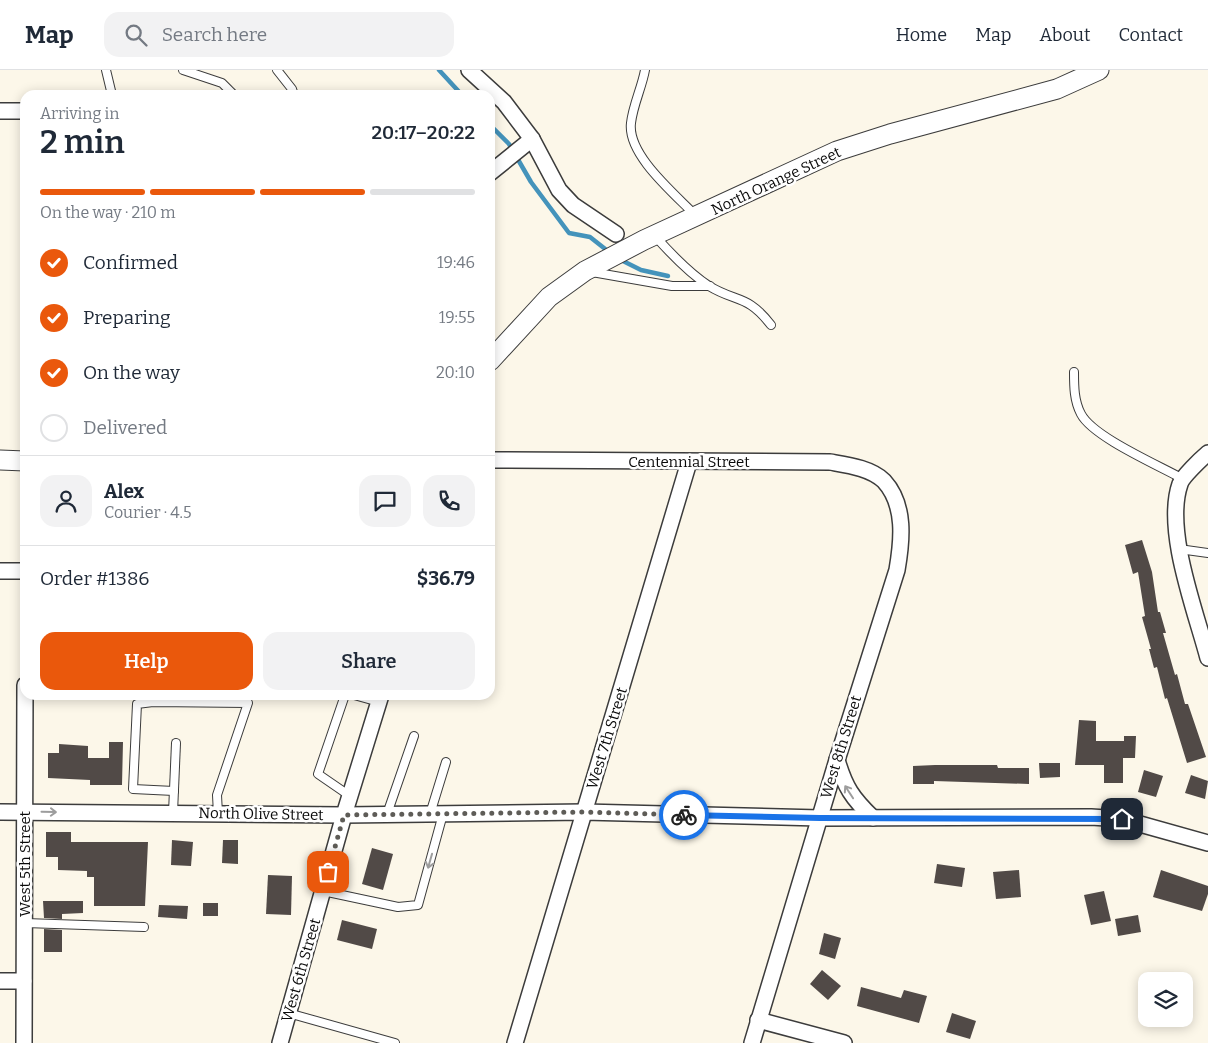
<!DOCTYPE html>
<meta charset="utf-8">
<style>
:root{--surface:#fff;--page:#f2f2f3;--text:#1f2937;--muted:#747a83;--line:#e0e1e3;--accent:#ea580c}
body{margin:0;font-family:Bitter,serif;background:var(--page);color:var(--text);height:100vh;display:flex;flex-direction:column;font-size:19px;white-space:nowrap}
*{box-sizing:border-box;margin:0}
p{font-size:16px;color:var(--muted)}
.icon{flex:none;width:28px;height:28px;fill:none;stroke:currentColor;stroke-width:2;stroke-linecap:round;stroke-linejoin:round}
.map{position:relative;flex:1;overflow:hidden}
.panel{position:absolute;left:20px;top:20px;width:475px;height:610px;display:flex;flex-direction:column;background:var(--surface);border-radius:15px;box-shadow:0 2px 12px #0003}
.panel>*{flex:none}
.controls{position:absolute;left:1138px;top:902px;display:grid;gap:10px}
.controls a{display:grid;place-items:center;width:55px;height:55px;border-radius:10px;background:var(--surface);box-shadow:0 2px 12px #0003;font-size:25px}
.pin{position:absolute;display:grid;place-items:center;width:42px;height:42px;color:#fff;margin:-21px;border-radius:10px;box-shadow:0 2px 8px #0006}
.courier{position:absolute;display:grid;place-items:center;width:50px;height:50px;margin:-25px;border:4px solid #1a73e8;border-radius:50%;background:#fff;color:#222;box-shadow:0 1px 6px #0007}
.overview em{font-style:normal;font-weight:600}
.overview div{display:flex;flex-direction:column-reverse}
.overview{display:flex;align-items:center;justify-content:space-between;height:85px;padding:0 20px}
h1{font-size:32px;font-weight:600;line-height:38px}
.bar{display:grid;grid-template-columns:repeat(4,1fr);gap:8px 5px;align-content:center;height:60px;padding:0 20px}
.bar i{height:6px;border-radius:4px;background:var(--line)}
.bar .selected{background:var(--accent)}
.bar p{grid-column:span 4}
.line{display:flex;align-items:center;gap:12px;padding:0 20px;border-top:1px solid var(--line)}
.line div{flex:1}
.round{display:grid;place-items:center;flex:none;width:52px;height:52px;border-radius:15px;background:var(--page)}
ol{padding:0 20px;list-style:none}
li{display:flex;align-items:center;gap:15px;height:55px}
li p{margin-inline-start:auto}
li .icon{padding:5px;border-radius:50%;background:var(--accent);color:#fff;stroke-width:4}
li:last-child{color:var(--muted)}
li i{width:28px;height:28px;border:2px solid var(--line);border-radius:50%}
.primary-button{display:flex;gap:10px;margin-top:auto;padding:10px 20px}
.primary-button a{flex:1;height:58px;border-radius:15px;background:var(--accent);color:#fff;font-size:20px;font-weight:600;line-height:58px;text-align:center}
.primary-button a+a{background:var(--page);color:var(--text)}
header{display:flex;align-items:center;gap:30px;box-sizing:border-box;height:70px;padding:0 25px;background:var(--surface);border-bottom:1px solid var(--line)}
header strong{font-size:24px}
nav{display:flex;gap:28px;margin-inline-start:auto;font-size:18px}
.search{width:350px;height:45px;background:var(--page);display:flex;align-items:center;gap:12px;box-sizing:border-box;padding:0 18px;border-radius:15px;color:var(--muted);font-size:19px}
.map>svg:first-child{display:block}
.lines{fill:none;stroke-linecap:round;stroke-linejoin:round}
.stream{stroke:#4493bb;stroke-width:4.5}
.building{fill:#514a47}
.service-casing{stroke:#3c3c3c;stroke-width:10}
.minor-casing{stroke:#3c3c3c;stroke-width:18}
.tertiary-casing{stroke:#3c3c3c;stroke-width:21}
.service{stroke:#fff;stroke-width:8}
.minor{stroke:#fff;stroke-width:15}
.tertiary{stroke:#fff;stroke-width:19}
.oneway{stroke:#9d9d9d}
.done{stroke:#5e5c57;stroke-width:5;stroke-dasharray:0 9}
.route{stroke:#1a73e8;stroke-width:6}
.labels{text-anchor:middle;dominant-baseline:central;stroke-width:5;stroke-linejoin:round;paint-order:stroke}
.street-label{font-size:15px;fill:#090909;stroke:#fff}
</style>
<header>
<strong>Map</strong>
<div class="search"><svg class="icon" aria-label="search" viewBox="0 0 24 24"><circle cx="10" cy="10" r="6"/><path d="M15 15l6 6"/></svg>Search here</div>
<nav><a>Home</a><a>Map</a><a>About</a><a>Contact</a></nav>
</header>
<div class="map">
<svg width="1208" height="973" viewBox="0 0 1208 973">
<rect width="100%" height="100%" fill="#fcf7e9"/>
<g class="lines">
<g class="stream">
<path d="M439,0L462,25"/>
<path d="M490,55L509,74L531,112L569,163L590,167L609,182"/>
<path d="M617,188L641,200L668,206"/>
</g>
</g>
<g class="building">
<path d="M1142,470L1152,502L1158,542H1160L1166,563H1163L1175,605L1177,604L1185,634H1188L1206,687L1187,693L1167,628L1165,629L1157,597L1154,598L1149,579H1151L1142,547L1145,546L1138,502L1133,504L1125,475Z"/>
<path d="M1079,650L1096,651V671H1124V666H1136L1135,688H1123V713H1104V695H1075Z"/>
<path d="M109,672H123L122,715H90V710L48,708V683H59V674L88,676V688H109Z"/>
<path d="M1039,693H1060V707L1040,708Z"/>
<path d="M935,695H997L998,698H1029V714L934,711V714H913V696Z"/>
<path d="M1144,700L1163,706L1156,727L1138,722Z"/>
<path d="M1191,705L1208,711L1205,729L1185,723Z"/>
<path d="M46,762H71V772H148L145,836H94V807H87V801L58,800V787H46Z"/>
<path d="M172,770L193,772L191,796L171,795Z"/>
<path d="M223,770H238V794L222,793Z"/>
<path d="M372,778L393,784L383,820L362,814Z"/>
<path d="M937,794L965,798L962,817L934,813Z"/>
<path d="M1019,800L1021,827L996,829L993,802Z"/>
<path d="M1161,800L1208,816V824L1202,841L1153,827Z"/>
<path d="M268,805L292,806L291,845L266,844Z"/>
<path d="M1104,821L1111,851L1091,855L1084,825Z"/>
<path d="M43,831H83V843L62,844V849L44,848Z"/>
<rect x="203" y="833" width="15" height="13"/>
<path d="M159,835L188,836L187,849L158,847Z"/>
<path d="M1138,845L1141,862L1118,866L1115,849Z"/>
<path d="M342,850L377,859L372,879L337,870Z"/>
<path d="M44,859L62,860V882H44Z"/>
<path d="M824,863L841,868L835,889L819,884Z"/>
<path d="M822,900L841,916L828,930L810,914Z"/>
<path d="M861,917L901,928L904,920L927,926L919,953L857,936Z"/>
<path d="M952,943L976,951L970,969L946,962Z"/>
</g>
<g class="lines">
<g class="service-casing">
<g id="service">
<path d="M106,0L112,25"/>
<path d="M183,0L222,13L234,25"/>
<path d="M277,0L292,19L294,25"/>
<path d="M645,0C642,17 633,35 631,53C627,85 675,124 696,146"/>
<path d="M655,166C671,184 689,203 709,216C737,233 747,224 771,255"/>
<path d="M592,202L672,216H710"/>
<path d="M1074,302C1074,316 1074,331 1081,344C1093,367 1158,395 1183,409"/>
<path d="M1179,479L1208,483"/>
<path d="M345,625L318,704L350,726"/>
<path d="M354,625L379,632"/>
<path d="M174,721L133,719L137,634L153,632L248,633L217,725L218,744"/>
<path d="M173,743L176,673"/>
<path d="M387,744L414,666"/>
<path d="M430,744L446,692"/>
<path d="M323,821L398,837L418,835L443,744"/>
<path d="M25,853L144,857"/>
<path d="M288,943L395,973"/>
</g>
</g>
<g class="minor-casing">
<g id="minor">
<path d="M469,0L504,32L532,69L559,120L573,135L616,164"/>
<path d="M0,41H25"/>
<path d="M490,103L532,69"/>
<path d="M1208,383C1201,389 1182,407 1180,414C1164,460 1196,542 1208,588"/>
<path d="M490,390L830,392C847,395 871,398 884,411C906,435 902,471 897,500L837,690L752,973"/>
<path d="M0,501H25"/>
<path d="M837,690C845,717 852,728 873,748"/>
<path d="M0,742L344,745L584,742L820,748L1091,747L1122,749L1208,773"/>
<path d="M0,911H24"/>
<path d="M758,950L844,973"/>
<path d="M24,973L25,615"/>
<path d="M280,973L344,745L381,625"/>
<path d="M515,973L689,392"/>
</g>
</g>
<g class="tertiary-casing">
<g id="tertiary">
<path d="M490,291L549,227L585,201L644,170L837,81L890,64L1057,19L1099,0"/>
<path d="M0,390L25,391"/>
</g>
</g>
<use href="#service" class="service"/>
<use href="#minor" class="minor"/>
<use href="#tertiary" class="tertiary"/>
</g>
<defs><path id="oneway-shaft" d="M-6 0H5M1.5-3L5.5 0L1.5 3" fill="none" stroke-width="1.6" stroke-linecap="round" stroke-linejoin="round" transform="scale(1.25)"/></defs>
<g class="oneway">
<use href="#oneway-shaft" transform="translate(849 722) rotate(-123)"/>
<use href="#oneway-shaft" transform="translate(49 742) rotate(1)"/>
<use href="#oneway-shaft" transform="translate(430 791) rotate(106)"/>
</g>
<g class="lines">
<path class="done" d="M328,802L344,745L584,742L684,745"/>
<path class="route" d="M684,745L820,748L1122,749"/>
</g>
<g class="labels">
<g class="street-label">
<text transform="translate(776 111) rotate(-25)">North Orange Street</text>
<text x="689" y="392">Centennial Street</text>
<text transform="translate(607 668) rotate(-73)">West 7th Street</text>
<text transform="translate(841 677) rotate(-73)">West 8th Street</text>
<text transform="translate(261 744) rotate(1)">North Olive Street</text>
<text transform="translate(25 794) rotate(-90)">West 5th Street</text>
<text transform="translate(301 900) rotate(-74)">West 6th Street</text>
</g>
</g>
</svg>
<div class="controls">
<a><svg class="icon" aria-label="layers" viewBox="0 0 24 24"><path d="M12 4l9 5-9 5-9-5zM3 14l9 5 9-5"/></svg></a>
</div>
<div class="pin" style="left:328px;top:802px;background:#ea580c"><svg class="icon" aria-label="bag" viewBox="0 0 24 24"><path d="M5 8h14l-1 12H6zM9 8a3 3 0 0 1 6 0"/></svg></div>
<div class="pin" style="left:1122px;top:749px;background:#1f2937"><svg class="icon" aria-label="home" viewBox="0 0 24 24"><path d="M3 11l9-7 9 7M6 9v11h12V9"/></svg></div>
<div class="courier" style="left:684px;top:745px"><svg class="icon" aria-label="bike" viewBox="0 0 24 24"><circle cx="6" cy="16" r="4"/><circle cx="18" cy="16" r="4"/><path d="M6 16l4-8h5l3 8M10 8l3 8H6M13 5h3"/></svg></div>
<section class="panel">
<div class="overview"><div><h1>2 min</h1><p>Arriving in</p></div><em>20:17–20:22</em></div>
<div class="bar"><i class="selected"></i><i class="selected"></i><i class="selected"></i><i></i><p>On the way · 210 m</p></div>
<ol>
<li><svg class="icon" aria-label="check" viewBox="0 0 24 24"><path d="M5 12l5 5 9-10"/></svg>Confirmed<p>19:46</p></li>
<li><svg class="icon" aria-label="check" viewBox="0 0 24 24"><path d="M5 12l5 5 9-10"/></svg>Preparing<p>19:55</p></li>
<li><svg class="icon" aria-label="check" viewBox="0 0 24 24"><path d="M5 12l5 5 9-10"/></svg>On the way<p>20:10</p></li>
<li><i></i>Delivered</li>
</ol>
<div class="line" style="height:90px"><a class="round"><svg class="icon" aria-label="person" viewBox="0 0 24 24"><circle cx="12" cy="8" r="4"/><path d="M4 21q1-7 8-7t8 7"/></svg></a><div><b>Alex</b><p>Courier · 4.5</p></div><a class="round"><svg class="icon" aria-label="chat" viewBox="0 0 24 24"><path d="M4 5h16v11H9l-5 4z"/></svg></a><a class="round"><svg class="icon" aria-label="phone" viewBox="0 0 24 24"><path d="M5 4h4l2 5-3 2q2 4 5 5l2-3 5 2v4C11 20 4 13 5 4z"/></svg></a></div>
<div class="line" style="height:65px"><div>Order #1386</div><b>$36.79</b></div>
<div class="primary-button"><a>Help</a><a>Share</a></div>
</section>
</div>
